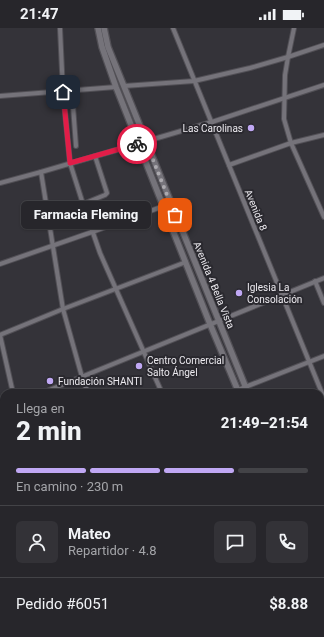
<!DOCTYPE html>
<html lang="es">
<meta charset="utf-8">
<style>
:root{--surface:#27262b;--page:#333237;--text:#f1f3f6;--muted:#a4a5a9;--line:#434347;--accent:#c0a8f4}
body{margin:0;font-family:Roboto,sans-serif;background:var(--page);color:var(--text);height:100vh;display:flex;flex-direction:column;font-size:15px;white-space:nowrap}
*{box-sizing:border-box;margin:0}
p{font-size:13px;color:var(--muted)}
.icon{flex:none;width:22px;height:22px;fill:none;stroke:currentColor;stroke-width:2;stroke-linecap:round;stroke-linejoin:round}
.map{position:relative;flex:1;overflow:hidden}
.side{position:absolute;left:0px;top:361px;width:324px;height:248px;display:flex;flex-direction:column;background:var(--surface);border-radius:12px 12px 0 0;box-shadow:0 1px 3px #0004,0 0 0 1px var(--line)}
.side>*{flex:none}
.pin{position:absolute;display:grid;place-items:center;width:34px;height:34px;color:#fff;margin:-17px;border-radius:8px;box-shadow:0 2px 6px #0006}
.courier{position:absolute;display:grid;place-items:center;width:40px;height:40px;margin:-20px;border:3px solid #e11d48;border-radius:50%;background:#fff;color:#222;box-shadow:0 1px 5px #0007}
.bubble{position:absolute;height:28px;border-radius:6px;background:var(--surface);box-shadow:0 1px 3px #0004,0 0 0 1px var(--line);font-size:13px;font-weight:800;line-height:28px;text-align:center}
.headline em{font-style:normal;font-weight:800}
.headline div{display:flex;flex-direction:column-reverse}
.headline{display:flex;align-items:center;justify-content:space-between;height:68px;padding:0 16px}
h1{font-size:26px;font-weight:800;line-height:30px}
.bar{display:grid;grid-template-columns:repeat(4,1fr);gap:6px 4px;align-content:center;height:48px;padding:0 16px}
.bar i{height:5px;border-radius:3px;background:var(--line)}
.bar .selected{background:var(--accent)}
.bar p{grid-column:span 4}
.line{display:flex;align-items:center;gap:10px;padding:0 16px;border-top:1px solid var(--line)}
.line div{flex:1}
.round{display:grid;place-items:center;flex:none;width:42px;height:42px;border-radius:6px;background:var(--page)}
.status{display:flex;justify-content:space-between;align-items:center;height:28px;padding:0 20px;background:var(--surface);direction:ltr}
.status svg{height:11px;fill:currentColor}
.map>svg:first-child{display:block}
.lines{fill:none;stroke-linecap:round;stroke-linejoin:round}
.street-casing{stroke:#525056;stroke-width:6}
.secondary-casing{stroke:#525056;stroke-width:8}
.street{stroke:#75737a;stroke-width:4}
.secondary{stroke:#75737a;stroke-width:5.5}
.done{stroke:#acaaaf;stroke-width:4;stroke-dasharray:0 7.2}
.route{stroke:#e11d48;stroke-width:5}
.poi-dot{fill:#c0a8f4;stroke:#2a292f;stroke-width:1.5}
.labels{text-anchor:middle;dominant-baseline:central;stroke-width:4;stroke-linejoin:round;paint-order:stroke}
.poi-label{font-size:10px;fill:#eceaef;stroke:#2a292f;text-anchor:start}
.street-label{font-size:10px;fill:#eceaef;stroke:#2a292f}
</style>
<div class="status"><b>21:47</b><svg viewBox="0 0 49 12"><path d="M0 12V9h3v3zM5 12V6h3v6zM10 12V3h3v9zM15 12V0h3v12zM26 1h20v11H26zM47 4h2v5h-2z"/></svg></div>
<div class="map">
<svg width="324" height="609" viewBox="0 0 324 609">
<rect width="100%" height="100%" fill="#343339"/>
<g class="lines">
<g class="street-casing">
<g id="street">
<path d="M60,0L63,64L70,135L83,176L100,225L162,365"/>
<path d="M173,0L324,370"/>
<path d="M294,0L288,29L285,47L284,91L291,115L324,189"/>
<path d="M124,58L194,53L250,40L288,29L324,17"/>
<path d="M0,68L116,59"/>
<path d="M64,73L71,76L73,78L76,118"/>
<path d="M229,137L291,115L324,107"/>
<path d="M41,144L63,281L82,349L88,365"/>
<path d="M0,155L41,144L212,94L324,57"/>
<path d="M83,176L105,167L107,165L95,128"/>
<path d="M0,236L92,204L164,178"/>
<path d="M315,253L324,275"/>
<path d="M0,307L63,281L186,234"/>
<path d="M0,307L13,365"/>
<path d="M42,365L324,250"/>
<path d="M230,365L324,328"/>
<path d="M0,382L4,380"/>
<path d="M0,452L4,450"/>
<path d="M0,458L4,456"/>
<path d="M320,487L324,486"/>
<path d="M0,539L4,549"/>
<path d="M320,561L324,560"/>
<path d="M27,605L29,609"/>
<path d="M105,605L106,609"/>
<path d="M183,605L185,609"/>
<path d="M260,605L262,609"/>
<path d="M6,609L16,605"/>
<path d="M199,609L209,605"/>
</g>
</g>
<g class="secondary-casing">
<g id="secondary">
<path d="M98,0L102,19L116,59L210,296L239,365"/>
<path d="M104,0L108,19L248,365"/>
<path d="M320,406L324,405"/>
<path d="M320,414L324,413"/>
<path d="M0,526L4,525"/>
<path d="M0,532L4,531"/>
<path d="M320,547L324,557"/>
<path d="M320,570L324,580"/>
</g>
</g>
<use href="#street" class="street"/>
<use href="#secondary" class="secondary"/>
</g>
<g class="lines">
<path class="done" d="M137,116L146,114L175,187"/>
<path class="route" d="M63,64L70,135L137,116"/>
</g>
<g class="poi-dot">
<circle cx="251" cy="100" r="4"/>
<circle cx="239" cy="265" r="4"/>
<circle cx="139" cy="338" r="4"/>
<circle cx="50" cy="353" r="4"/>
</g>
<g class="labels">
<g class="poi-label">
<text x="243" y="100" text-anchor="end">Las Carolinas</text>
<text x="247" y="259">Iglesia La<tspan x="247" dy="12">Consolación</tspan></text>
<text x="147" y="332">Centro Comercial<tspan x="147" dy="12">Salto Ángel</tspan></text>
<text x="58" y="353">Fundación SHANTI</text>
</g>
<g class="street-label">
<text transform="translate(256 182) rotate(68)">Avenida 8</text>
<text transform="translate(214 257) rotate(68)">Avenida 4 Bella Vista</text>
</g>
</g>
</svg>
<div class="pin" style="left:175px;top:187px;background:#ea580c"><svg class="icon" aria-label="bag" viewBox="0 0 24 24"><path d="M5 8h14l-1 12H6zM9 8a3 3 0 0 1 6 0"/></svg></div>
<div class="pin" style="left:63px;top:64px;background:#1f2937"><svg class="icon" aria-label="home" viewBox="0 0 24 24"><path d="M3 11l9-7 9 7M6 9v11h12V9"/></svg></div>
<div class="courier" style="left:137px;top:116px"><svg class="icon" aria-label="bike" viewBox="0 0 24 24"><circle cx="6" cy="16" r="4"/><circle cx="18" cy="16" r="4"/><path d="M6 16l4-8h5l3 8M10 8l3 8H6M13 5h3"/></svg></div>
<div class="bubble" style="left:21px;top:173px;width:130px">Farmacia Fleming</div>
<section class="side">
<div class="headline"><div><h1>2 min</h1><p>Llega en</p></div><em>21:49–21:54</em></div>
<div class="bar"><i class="selected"></i><i class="selected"></i><i class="selected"></i><i></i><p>En camino · 230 m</p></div>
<div class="line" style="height:72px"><a class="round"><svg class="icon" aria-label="person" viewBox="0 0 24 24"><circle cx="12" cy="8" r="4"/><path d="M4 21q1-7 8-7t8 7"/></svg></a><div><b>Mateo</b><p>Repartidor · 4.8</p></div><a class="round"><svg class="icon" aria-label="chat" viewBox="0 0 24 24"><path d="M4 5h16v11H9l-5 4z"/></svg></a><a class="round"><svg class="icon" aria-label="phone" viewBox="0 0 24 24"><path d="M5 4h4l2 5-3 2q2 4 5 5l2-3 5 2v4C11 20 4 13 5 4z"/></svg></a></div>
<div class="line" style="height:52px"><div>Pedido #6051</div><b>$8.88</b></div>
</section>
</div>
